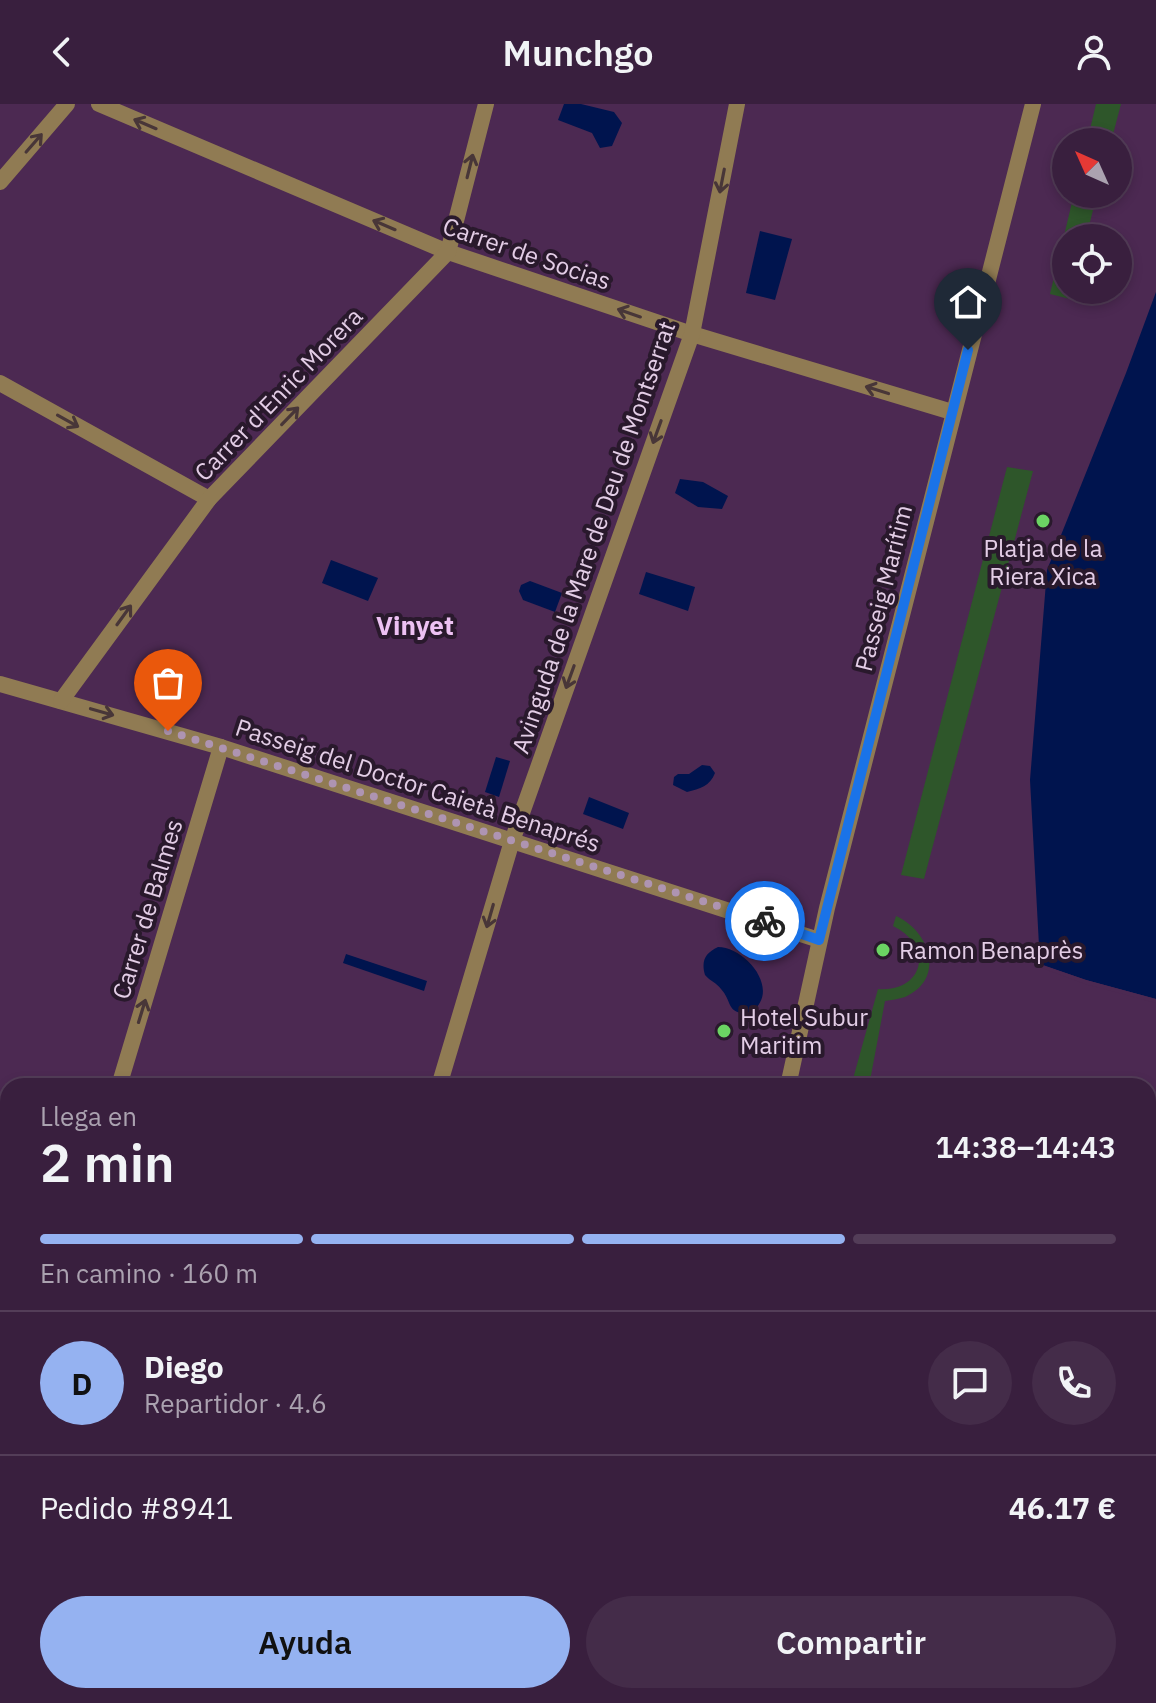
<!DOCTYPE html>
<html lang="es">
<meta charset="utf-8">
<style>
:root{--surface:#391f3e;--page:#442c49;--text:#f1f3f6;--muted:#aba2b0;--line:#533d58;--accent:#95b2f1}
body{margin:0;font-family:"IBM Plex Sans",sans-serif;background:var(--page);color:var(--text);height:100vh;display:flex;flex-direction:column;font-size:30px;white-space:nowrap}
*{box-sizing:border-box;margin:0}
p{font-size:26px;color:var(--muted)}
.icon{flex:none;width:44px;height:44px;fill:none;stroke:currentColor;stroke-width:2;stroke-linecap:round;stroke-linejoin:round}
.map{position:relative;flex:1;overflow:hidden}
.drawer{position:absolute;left:0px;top:974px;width:1156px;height:626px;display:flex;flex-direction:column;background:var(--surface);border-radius:24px 24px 0 0;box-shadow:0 4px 12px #0003,0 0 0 2px var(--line)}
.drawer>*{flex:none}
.needle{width:52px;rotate:315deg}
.tools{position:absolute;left:1052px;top:24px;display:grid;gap:16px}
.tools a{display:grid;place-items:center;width:80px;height:80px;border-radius:50%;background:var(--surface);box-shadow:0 4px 12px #0003,0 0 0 2px var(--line);font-size:40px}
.pin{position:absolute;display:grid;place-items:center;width:68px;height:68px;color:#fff;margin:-82px -34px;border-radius:50% 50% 50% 0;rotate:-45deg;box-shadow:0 0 8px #0007}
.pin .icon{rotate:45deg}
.courier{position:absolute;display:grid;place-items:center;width:80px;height:80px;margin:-40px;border:6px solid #1a73e8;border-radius:50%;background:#fff;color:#222;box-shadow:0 2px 10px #0007}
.head em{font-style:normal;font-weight:600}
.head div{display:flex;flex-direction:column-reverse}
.head{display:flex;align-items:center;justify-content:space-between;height:136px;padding:0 40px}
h1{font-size:52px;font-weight:600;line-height:60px}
.bar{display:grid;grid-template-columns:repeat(4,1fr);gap:12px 8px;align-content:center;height:96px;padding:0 40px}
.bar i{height:10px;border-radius:6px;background:var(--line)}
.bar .active{background:var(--accent)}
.bar p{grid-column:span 4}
.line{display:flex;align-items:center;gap:20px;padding:0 40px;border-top:2px solid var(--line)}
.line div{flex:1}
.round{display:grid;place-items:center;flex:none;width:84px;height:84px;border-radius:42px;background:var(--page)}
.primary-button{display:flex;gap:16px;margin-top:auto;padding:16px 40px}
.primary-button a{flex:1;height:92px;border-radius:48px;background:var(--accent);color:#111;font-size:32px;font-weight:600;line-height:92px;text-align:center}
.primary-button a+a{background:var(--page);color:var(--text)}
header{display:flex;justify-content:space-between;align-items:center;height:104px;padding:0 40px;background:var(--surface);font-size:36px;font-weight:600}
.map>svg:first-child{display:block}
.green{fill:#2e562a}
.water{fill:#00144e}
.pier{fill:#4c2952}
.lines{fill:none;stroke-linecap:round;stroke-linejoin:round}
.minor{stroke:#907b53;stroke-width:16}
.tertiary{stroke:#907b53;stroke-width:16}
.oneway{stroke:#483638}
.done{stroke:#ae94b2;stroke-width:8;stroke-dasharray:0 14.4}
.route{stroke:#1a73e8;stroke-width:10}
.poi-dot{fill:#6bd363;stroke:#29192c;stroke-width:3}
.labels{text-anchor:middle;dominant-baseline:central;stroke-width:8;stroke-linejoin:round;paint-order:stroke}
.street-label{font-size:24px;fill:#e3cde6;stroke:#29192c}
.poi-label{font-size:24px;fill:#e3cde6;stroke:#29192c;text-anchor:start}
.neighbourhood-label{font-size:26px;font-weight:bold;fill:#edc1f3;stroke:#29192c}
</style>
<header><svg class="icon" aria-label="back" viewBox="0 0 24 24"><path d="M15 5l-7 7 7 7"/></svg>Munchgo<svg class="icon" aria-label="person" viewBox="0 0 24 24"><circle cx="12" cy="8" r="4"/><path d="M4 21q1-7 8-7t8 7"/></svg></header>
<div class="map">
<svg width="1156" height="1599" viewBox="0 0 1156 1599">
<rect width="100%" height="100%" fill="#4c2952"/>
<g class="green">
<path d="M1096,0H1121L1111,38H1087Z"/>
<path d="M1074,90H1097L1086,134H1066V186H1072L1070,195L1050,190Z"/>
<path d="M1007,363L1033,367L924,775L901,771Z"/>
<path d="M896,812C930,827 946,875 905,893C899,895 891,896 885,897L869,982H851L878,885C922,889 936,843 893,822Z"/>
</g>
<g class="water">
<path d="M564,0H581L614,8L622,19L612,42L600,44L592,29L558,16Z"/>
<path d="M760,127L792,135L775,196L746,189Z"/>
<path d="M1156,188V895L1086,876L1040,860L1030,676L1047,466L1126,269Z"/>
<path d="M680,375L703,378L728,392L722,405L698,403L675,389Z"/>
<path d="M331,456L378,474L368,497L322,479Z"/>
<path d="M646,468L695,483L688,507L639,490Z"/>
<path d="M530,477L562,489L555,508L523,496L519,487L521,481Z"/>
<path d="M496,653L510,657L499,693L485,688Z"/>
<path d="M702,661L710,662L715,669C710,682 700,685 687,688L673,681L674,673L678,670H689Z"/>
<path d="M589,693L629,709L623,725L583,710Z"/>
<path d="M718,843C746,843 782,887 751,908C726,912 733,898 721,885C717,879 710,877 705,871C701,857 705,849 718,843Z"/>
<path d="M346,850L427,877L424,887L343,859Z"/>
<path d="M1156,1139V1599H1066V1592H1148V1140Z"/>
<path d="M912,1592H1024L1033,1599H902Z"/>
</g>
<path class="pier" d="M1036,859L1086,876L1156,895V899L1085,880L1039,863Z"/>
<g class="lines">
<g class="minor">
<path d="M99,0L448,148L692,230L952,308"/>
<path d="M0,78L67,0"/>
<path d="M0,279L209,395"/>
<path d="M0,580L221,643L819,836"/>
<path d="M61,597L209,395L448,148L486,0"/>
<path d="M119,982L221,643"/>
<path d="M439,982L512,737L692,230L737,0"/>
<path d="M0,1020L8,1023"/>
<path d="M0,1364L8,1339"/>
<path d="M0,1458L8,1460"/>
<path d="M430,1592L455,1599"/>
<path d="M268,1599L269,1592"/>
</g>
<g class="tertiary">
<path d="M788,982L827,804L1033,0"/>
<path d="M666,1599L667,1592"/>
</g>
</g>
<defs><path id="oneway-shaft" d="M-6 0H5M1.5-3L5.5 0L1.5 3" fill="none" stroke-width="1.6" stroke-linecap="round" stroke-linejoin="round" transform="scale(2)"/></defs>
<g class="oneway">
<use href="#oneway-shaft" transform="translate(145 20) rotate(-157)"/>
<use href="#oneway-shaft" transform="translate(34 39) rotate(-49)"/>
<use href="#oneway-shaft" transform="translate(470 62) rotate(-76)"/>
<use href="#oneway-shaft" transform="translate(722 77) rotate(101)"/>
<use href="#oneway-shaft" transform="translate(384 121) rotate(-157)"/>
<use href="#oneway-shaft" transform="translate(629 209) rotate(-161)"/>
<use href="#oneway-shaft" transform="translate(877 286) rotate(-163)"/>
<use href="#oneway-shaft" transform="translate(290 312) rotate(-46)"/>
<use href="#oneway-shaft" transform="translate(68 317) rotate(29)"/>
<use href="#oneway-shaft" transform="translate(657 328) rotate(110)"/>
<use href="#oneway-shaft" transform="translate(124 511) rotate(-54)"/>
<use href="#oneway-shaft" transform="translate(570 573) rotate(110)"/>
<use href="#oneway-shaft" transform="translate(102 608) rotate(16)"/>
<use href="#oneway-shaft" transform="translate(490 812) rotate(106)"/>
<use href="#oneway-shaft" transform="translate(142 907) rotate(-73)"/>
</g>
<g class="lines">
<path class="done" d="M168,627L765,817"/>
<path class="route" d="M765,817L819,836L968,246"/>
</g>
<g class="poi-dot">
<circle cx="1043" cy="417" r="8"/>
<circle cx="883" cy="846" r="8"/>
<circle cx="724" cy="927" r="8"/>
</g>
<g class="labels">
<g class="street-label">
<text transform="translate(527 149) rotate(19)">Carrer de Socias</text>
<text transform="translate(278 290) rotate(-46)">Carrer d'Enric Morera</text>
<text transform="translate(593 433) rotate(-71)">Avinguda de la Mare de Deu de Montserrat</text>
<text transform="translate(883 484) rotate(-76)">Passeig Marítim</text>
<text transform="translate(418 681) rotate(18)">Passeig del Doctor Caietà Benaprés</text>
<text transform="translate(147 805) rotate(-73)">Carrer de Balmes</text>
</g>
<g class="poi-label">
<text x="1043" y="444" text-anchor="middle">Platja de la<tspan x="1043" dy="28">Riera Xica</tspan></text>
<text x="899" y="846">Ramon Benaprès</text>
<text x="740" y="913">Hotel Subur<tspan x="740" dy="28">Maritim</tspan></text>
</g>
<g class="neighbourhood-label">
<text x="415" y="521">Vinyet</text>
</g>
</g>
</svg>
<div class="tools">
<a><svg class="needle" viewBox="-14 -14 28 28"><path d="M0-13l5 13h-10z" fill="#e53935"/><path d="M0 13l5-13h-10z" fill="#aba2b0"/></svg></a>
<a><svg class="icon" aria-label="locate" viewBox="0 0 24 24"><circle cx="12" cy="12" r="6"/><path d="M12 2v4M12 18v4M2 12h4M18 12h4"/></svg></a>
</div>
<div class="pin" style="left:168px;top:627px;background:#ea580c"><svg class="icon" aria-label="bag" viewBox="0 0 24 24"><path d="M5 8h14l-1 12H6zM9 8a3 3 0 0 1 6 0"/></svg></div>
<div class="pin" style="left:968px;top:246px;background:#1f2937"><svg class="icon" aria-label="home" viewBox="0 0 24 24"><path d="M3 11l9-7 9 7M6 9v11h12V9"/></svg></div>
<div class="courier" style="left:765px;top:817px"><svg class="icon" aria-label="bike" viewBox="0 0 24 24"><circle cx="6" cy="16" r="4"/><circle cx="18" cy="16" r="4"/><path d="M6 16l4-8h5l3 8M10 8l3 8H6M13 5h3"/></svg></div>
<section class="drawer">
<div class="head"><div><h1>2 min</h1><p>Llega en</p></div><em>14:38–14:43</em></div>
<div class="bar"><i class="active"></i><i class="active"></i><i class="active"></i><i></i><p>En camino · 160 m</p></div>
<div class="line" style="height:144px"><b class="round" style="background:var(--accent);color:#111">D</b><div><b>Diego</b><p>Repartidor · 4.6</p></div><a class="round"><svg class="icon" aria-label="chat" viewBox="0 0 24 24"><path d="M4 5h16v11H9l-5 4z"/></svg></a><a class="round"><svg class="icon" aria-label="phone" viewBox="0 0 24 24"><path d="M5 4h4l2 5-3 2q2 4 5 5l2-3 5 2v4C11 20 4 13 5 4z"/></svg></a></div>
<div class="line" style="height:104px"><div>Pedido #8941</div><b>46.17 €</b></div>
<div class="primary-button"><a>Ayuda</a><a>Compartir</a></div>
</section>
</div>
